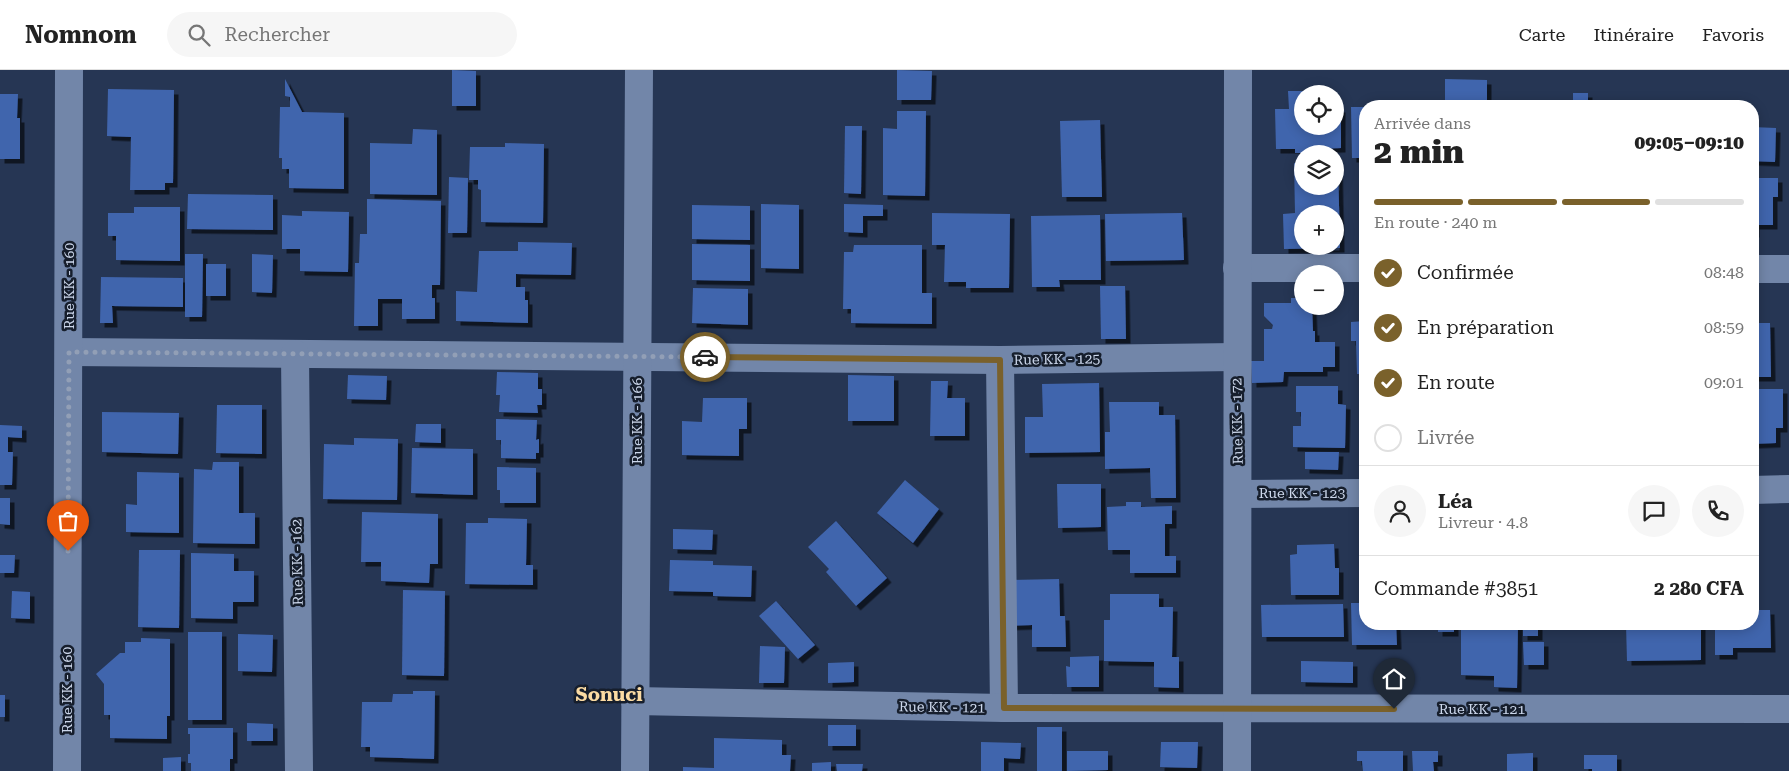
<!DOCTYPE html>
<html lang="fr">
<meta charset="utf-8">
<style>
:root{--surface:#fff;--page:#f6f6f6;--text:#222;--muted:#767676;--line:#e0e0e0;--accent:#7a612b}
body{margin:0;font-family:"Roboto Serif",serif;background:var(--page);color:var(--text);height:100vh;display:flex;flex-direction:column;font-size:19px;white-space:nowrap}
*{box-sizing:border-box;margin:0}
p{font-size:16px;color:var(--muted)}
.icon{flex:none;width:28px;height:28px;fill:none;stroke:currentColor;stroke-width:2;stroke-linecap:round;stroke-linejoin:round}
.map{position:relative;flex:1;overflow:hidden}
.panel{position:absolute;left:1359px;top:30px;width:400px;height:530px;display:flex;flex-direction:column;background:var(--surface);border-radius:20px;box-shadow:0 2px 12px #0003}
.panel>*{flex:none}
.controls{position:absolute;left:1294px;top:15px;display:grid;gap:10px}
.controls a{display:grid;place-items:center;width:50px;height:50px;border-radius:50%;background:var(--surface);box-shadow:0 2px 12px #0003;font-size:25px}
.pin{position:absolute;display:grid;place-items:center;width:42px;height:42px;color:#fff;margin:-51px -21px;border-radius:50% 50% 50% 0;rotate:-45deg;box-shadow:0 0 5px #0007}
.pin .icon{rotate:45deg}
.courier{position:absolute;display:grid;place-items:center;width:50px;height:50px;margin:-25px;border:4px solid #7a612b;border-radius:50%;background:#fff;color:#222;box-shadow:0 1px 6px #0007}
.summary em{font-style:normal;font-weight:800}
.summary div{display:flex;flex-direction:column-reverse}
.summary{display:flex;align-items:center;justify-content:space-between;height:85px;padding:0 15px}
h1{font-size:32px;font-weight:800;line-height:38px}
.bar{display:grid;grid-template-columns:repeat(4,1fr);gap:8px 5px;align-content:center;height:60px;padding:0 15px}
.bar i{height:6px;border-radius:4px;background:var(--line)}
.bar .active{background:var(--accent)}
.bar p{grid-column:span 4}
.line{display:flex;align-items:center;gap:12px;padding:0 15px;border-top:1px solid var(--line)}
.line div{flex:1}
.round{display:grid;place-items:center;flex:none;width:52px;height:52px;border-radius:26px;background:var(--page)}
ol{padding:0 15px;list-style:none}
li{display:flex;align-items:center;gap:15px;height:55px}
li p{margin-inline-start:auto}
li .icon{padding:5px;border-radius:50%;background:var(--accent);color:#fff;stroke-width:4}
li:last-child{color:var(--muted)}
li i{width:28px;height:28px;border:2px solid var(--line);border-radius:50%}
header{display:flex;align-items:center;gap:30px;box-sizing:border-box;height:70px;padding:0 25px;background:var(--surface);border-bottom:1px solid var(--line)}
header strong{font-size:24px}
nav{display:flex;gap:28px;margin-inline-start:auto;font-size:18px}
.search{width:350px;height:45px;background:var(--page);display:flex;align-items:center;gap:12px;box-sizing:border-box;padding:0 18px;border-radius:28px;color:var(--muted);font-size:19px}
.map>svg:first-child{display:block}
.building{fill:#4065ad;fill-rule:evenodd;filter:url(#shadow)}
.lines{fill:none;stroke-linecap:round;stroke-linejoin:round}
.minor{stroke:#7286a9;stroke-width:28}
.done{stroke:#929fb6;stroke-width:5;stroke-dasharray:0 9}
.route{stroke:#7a612b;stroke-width:6}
.labels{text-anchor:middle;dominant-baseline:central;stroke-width:5;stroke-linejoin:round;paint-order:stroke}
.street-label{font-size:14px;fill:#ccd7eb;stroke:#161e2c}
.district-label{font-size:19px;font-weight:bold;fill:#fbdba3;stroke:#161e2c}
</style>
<header>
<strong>Nomnom</strong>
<div class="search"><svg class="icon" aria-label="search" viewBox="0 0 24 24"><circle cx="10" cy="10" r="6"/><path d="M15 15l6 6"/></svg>Rechercher</div>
<nav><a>Carte</a><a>Itinéraire</a><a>Favoris</a></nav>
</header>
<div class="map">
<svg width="1789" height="701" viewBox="0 0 1789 701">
<defs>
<filter id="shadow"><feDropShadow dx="4.5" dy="4.5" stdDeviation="0" flood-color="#0009"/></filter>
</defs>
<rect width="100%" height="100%" fill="#263654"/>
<g class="building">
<path d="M452,0L476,1V36H452Z"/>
<path d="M897,0L932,1L931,30H897Z"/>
<path d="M285,9L302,42L344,43V119L289,118V99H282V88H279L280,37H290V27L285,26Z"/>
<path d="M1445,9L1487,10V36H1445Z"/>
<path d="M108,19L174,20L173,113H165V120H130L131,67L107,66Z"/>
<path d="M1288,21H1323V24H1302V56H1335V38H1341V78L1314,79V83H1295V79H1276L1275,39H1289Z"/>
<path d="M1573,23H1588V34H1608V36H1573Z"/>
<path d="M0,24H18L17,48H20V89H0Z"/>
<path d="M1351,37H1365V88H1352Z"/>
<path d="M897,41H926L925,126L883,125V58L897,59Z"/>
<path d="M1100,50L1102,127H1062L1060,51Z"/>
<path d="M845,56H862L861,124L844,123Z"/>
<path d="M1752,57L1776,58L1775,92L1752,91Z"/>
<path d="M413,59L437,60V125L370,124V73L412,74Z"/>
<path d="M505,73L544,74L543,153L481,152V120L478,119V110H469L470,77H505Z"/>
<path d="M1335,92H1338L1340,178L1284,179L1283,144L1295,143L1294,93H1302V116H1335ZM1302,144H1335V176H1302Z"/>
<path d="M449,107L468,108L467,163H448Z"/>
<path d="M1752,108H1778V127H1773V155H1755V163H1752Z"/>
<path d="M188,124L273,125V160L187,159Z"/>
<path d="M367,129L441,131L440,215H432V228H435V249H402V229H378V256H354L355,193H359L360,164H367Z"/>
<path d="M761,134L799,135V199L761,198Z"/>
<path d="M844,134L883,135V146H863V163L844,162Z"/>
<path d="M692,135L750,136V170L692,169Z"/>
<path d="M134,137H180V191L116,190V166H108V143H134Z"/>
<path d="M302,141L349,142L348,202L300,201V179H282V145L302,146Z"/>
<path d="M932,143L1010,144L1009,218H966V212H944L945,175H932Z"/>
<path d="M1182,143L1184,190L1106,191L1105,144Z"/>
<path d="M1100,145L1101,210H1059L1060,217H1032L1031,146Z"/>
<path d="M518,172L572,173L571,205L516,204V217H525V230H528V253L456,251V221L477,222L479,181H518Z"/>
<path d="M692,174L750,175V211L692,210Z"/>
<path d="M854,175H922V223H932V254L851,253V239H843L844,182H853Z"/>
<path d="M185,184H203L202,247H185Z"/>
<path d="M252,184L273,185L272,223L252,222Z"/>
<rect x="206" y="194" width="20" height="32"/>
<path d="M101,207L183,208V237L112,236L113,253H100Z"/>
<path d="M1100,216H1125L1126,269H1101Z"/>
<path d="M693,218L748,219V255L692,253Z"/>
<path d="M1291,228H1302V236H1312L1313,261H1315V272H1335V297H1323V302H1284L1283,312L1252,313L1251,291H1264V259H1272L1273,255L1264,246V233H1291Z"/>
<path d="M1365,251V304H1357L1356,271H1351V252Z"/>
<path d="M1752,253H1770L1771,307H1752Z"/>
<path d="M497,302L538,303V319H542V335H537L538,343L499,342L500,325H496Z"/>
<path d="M348,305L387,306L386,330L347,329Z"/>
<path d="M848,305L894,306V351H848Z"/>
<path d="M931,311H948L947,328H965V366H930Z"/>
<path d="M1099,313L1100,382L1025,383V347H1043L1042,314Z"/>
<path d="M1296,316H1338V334L1346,335L1345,378L1293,377V356H1301V342H1296Z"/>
<path d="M1752,319H1783V358H1776V373L1752,374Z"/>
<path d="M703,328H747V359H739V386L682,385V351L702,352Z"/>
<path d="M1109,332H1159V345H1175L1176,428H1151L1150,398L1105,399V362H1110Z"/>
<path d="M217,335H262V384L216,383Z"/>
<path d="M102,342L179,343L178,384L102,382Z"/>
<path d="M496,349L537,350L536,370L539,369V383H536V389L501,388V370H496Z"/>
<path d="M416,354H441V373L415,372Z"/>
<path d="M0,355L22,356V368L8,367V382H13L12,415H0Z"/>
<path d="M354,368L398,369L397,430L323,429L324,374L354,375Z"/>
<path d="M412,378L473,379V425L411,423Z"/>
<path d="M1305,382H1339L1338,400L1305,399Z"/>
<path d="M213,392H239V443H255V474L193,473L194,399L212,400Z"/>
<path d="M497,397L536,398V433H500V420H497Z"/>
<path d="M137,402L179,403V463L126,462V434L137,435Z"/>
<path d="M905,410L939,439L913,473L877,443Z"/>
<path d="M1057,414H1101V457L1058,458Z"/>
<path d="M0,428H10V455L0,454Z"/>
<path d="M1126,432H1141V437L1172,436V454H1165V486H1176V503H1130V480H1108L1107,437L1126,436Z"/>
<path d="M362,442L438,444V494H430L429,513L381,511V492H361Z"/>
<path d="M488,448L527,449L526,495H533V515L465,514L466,453H488Z"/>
<path d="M836,451L887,508L856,536L826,502L829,499L808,477Z"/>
<path d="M673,459L713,460L712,480L673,479Z"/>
<path d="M1334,474L1335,498H1339V525H1291L1290,485L1297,484V475Z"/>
<path d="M139,480H180L179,558L138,557Z"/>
<path d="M191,483L234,484V501H254V532H233V549L191,548Z"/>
<path d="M0,485H15L14,503H0Z"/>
<path d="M670,490L713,491V495L752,496L751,527L713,526V522L669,521Z"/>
<path d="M1059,509L1060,546H1065L1066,577H1032V555L1005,556L1004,510Z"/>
<path d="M403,520L445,521L444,606L402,605Z"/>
<path d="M12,521L30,522V549L11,548Z"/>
<path d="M1110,524H1159V537H1173L1172,587H1179V618L1154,617V592L1104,591V550H1110Z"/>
<path d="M776,531L815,575L798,589L759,546Z"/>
<path d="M1351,533H1365V554H1396L1397,575H1352Z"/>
<path d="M1343,534L1344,567H1262L1261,535Z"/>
<path d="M1752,540H1770L1771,578H1733V585H1715V554H1752Z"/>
<rect x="1438" y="554" width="16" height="8"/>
<path d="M1461,554H1518L1517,618L1494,617V606L1461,605Z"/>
<rect x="1523" y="554" width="15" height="12"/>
<path d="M1626,554H1701V590L1627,591Z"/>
<rect x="188" y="562" width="34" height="88"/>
<path d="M238,564L273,565L272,602L238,601Z"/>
<path d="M141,568L170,569V646H167V669L110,668V645H104V614L96,604L120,583H125V572H141Z"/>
<path d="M1523,572H1544V595H1524Z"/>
<path d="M760,576L785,577L784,613H759Z"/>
<path d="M1099,586V617H1067L1066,596L1070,597V587Z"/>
<path d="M1301,591L1353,592V613L1301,612Z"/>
<path d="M854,592V612L828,613V593Z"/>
<path d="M413,621H435L434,689L370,687V677H361L362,632H392L393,624H413Z"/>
<rect x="0" y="625" width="5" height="22"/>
<path d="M247,653L273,654V671H247Z"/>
<rect x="828" y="655" width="28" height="21"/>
<rect x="1037" y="657" width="25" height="44"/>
<path d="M188,658H233V689H230V701H191V693H188V684H190V664H188Z"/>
<path d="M714,668L782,670V685H791L790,701H683V697L714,698Z"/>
<path d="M981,672L1021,673L1020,689L1004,688V701H981Z"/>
<path d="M1161,672H1198L1197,698L1160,697Z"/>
<path d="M1067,681H1108V700L1067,701Z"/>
<path d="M1357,681H1403V701H1363L1362,691H1357Z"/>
<path d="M1412,681H1438V692H1433L1434,701H1413Z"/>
<path d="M1533,683V701H1507V684Z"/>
<path d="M1584,685H1617V701H1592V699H1584Z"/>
<path d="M181,687V701H163V688Z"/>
<path d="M831,692V701H812V693Z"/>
<path d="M836,694H863L862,701H837Z"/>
</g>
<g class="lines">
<g class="minor">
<path d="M1237,198H1365"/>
<path d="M1752,199H1789"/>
<path d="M69,282L1000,290L1236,287"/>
<path d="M295,284L299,701"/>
<path d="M1000,290L1004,638"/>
<path d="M1752,420L1789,419"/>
<path d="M1239,424L1365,423"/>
<path d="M635,631L1004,638L1789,639"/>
<path d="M67,701L69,0"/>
<path d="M635,701L639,0"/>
<path d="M1237,701L1238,0"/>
</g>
</g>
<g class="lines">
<path class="done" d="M68,481L69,282L705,287"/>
<path class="route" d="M705,287L1000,290L1004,638L1394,639"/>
</g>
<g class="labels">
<g class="street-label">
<text transform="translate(69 216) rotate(-90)">Rue KK - 160</text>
<text transform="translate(1057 289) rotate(-1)">Rue KK - 125</text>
<text transform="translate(637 351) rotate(-90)">Rue KK - 166</text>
<text transform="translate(1237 351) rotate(-91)">Rue KK - 172</text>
<text x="1302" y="423">Rue KK - 123</text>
<text transform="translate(297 492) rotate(-91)">Rue KK - 162</text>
<text transform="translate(67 620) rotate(-90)">Rue KK - 160</text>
<text transform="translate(942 637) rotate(1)">Rue KK - 121</text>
<text x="1482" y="639">Rue KK - 121</text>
</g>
<g class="district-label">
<text x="609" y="624">Sonuci</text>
</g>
</g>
</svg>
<div class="controls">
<a><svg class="icon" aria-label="locate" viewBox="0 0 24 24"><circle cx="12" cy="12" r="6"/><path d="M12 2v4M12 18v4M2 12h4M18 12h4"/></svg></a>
<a><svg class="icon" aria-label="layers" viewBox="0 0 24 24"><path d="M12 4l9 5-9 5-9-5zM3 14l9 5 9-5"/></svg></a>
<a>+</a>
<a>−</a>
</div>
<div class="pin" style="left:68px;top:481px;background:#ea580c"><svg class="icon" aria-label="bag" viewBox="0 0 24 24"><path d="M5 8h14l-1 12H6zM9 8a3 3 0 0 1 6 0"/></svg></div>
<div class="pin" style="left:1394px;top:639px;background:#1f2937"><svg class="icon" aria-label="home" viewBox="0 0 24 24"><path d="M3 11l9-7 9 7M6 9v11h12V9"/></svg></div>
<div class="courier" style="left:705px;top:287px"><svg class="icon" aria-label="car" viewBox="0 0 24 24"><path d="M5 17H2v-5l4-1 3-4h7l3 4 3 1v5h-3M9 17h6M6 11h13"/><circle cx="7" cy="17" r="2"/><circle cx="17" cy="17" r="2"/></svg></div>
<section class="panel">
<div class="summary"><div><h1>2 min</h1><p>Arrivée dans</p></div><em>09:05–09:10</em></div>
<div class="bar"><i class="active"></i><i class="active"></i><i class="active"></i><i></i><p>En route · 240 m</p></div>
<ol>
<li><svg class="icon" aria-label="check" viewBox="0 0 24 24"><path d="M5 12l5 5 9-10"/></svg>Confirmée<p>08:48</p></li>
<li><svg class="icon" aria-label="check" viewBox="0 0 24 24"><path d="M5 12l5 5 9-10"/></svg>En préparation<p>08:59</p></li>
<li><svg class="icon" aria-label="check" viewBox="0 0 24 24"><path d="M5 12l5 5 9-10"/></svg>En route<p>09:01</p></li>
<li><i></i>Livrée</li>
</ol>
<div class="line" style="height:90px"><a class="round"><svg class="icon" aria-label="person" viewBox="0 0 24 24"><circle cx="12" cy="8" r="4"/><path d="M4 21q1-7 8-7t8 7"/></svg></a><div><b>Léa</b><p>Livreur · 4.8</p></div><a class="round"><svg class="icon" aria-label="chat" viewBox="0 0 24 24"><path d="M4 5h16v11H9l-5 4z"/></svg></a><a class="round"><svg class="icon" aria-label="phone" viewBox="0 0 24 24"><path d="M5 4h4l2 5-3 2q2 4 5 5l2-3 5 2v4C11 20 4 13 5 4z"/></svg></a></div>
<div class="line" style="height:65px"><div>Commande #3851</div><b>2 280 CFA</b></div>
</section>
</div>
